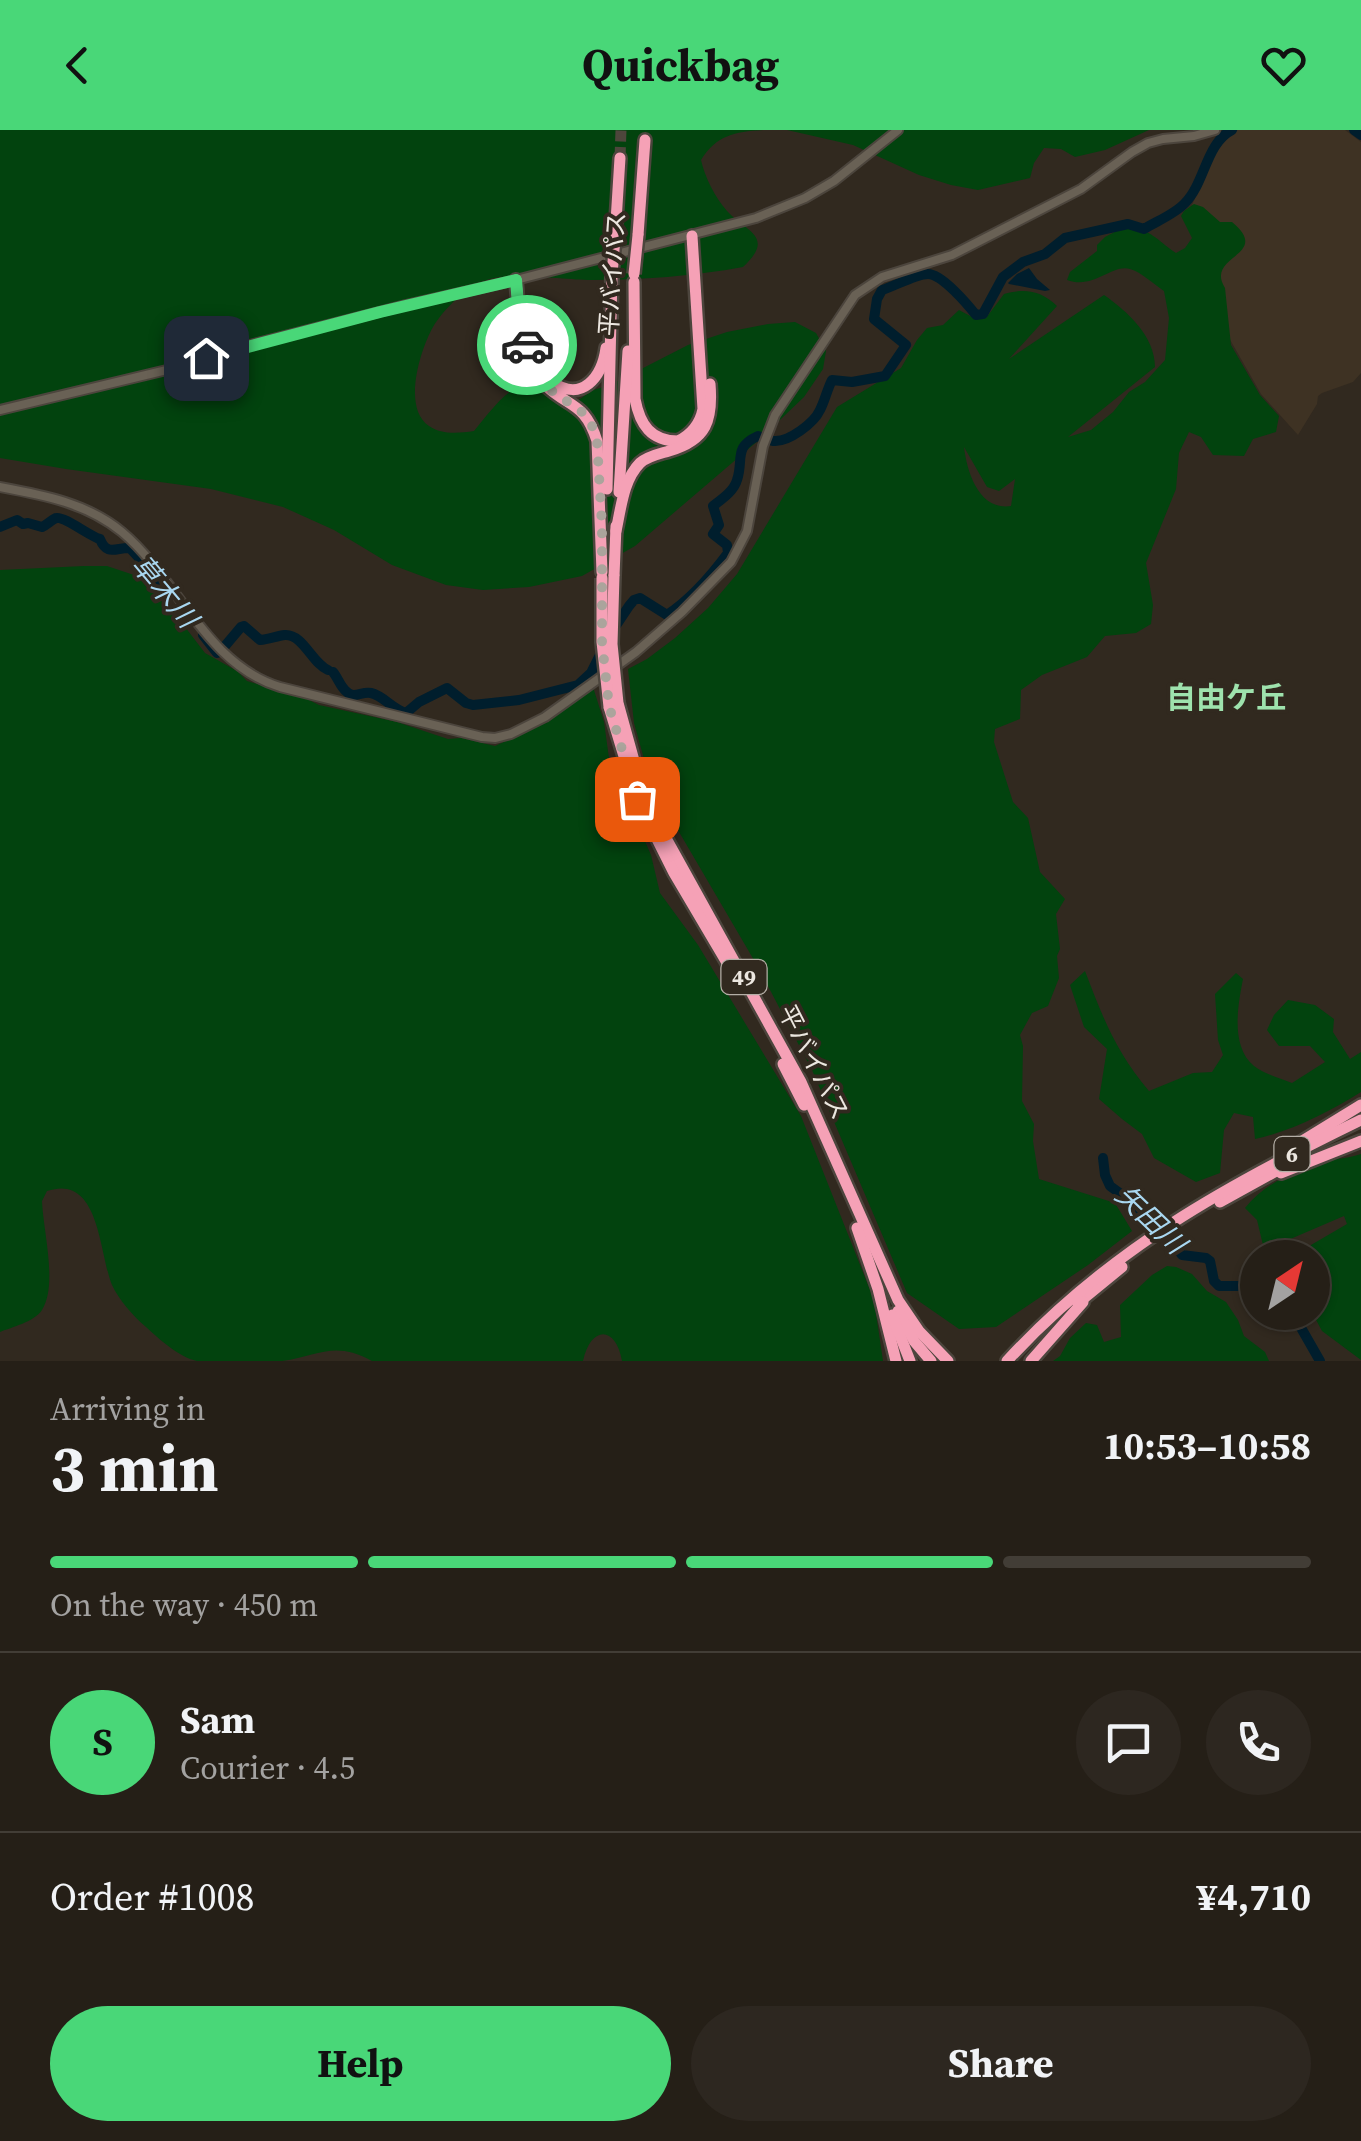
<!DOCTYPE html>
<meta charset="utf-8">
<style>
:root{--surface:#251f17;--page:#2d2720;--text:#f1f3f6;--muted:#a3a2a1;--line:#423d36;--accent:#49d778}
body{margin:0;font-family:"Source Serif 4","Noto Sans JP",serif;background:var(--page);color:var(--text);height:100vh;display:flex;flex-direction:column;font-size:38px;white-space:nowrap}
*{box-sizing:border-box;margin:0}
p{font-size:32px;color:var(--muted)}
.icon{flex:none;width:55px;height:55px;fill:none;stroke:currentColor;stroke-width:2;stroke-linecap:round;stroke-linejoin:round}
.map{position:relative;height:1231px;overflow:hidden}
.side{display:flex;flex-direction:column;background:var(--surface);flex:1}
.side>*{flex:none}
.needle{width:65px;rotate:35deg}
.buttons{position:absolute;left:1240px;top:1110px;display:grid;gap:20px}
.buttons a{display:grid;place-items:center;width:90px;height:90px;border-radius:50%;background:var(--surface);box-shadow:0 2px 8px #0004,0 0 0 2px var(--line);font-size:50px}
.pin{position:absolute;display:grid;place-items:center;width:85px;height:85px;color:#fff;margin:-42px;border-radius:20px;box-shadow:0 5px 15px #0006}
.courier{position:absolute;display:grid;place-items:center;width:100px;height:100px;margin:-50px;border:8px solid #49d778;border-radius:50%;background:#fff;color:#222;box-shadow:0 2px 12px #0007}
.headline em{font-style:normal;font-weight:700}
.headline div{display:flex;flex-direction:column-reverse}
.headline{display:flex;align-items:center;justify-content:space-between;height:170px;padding:0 50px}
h1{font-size:65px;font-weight:700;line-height:75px}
.bar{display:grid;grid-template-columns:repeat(4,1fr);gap:15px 10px;align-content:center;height:120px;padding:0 50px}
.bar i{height:12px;border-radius:8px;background:var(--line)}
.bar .selected{background:var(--accent)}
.bar p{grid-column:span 4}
.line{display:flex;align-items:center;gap:25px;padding:0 50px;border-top:2px solid var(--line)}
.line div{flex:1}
.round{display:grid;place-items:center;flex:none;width:105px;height:105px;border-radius:52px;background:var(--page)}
.primary-button{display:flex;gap:20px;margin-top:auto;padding:20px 50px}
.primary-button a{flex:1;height:115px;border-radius:60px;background:var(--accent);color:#111;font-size:40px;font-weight:700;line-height:115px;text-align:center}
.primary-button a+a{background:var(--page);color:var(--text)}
header{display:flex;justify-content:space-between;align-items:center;height:130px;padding:0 50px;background:var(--accent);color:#111;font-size:45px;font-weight:700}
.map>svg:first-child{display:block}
.built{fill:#3e3223}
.green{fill:#02430e;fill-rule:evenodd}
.water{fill:#001e2d}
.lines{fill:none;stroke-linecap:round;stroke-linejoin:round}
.river{stroke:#001e2d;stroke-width:10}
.highway-tunnel{stroke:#4d463c;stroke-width:11;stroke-dasharray:11 5.5;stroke-linecap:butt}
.minor-casing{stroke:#4c453d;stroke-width:12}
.highway-casing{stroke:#4c453d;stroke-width:16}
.minor{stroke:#696155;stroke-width:8}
.highway{stroke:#f5a1b6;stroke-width:11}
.highway-bridge-casing{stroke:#4c453d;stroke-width:16;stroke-linecap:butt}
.highway-bridge{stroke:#f5a1b6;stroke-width:11}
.done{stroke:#aba49c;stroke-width:10;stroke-dasharray:0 18}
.route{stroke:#49d778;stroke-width:12}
.labels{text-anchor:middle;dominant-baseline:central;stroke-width:8;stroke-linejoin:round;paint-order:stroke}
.shield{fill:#31291f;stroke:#b4aea6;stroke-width:2.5}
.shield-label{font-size:22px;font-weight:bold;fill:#ece7e0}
.street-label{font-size:25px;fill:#ece7e0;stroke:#31291f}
.water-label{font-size:28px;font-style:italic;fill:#a9d7f0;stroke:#31291f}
.quarter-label{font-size:30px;font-weight:bold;fill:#9ee2ad;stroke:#31291f}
</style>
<header><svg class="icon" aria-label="back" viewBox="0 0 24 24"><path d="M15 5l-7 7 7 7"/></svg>Quickbag<svg class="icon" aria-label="heart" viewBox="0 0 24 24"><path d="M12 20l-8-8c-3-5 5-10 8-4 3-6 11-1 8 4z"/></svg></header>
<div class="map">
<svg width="1361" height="1231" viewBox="0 0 1361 1231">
<rect width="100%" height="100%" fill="#31291f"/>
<path class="built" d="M1238,0H1345L1361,12V243L1353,252L1322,263L1318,266L1317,274L1298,305L1261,264L1216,185L1189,82L1218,15L1227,6Z"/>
<g class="green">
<path d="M0,0H763C734,2 717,5 701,30C705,48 715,67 727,81C746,102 776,106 743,137C694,146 641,150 591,150C565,150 505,141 484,151C464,159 444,179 433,197C420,220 402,278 429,296C442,305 459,303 474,301C491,281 506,257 533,251L567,278L593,260L610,255L688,215L727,202L768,194L795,192L816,203L826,221L823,239L804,267L760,309L635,416L582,446L529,457L483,460L446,455L392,435L334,400L283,377L211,359L66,339L0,328Z"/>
<path d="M787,0H1149L1105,20L1075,27L1061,19L1044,18L1034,33L1030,48L978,60L951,55L919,45L853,15Z"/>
<path d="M1194,74L1203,77L1220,92H1232C1273,126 1204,125 1225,158L1231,215L1260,265L1279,286L1276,302L1253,309L1244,326L1213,325L1201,307L1189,302L1179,323L1176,359L1146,433L1153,475L1151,494L1136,503L1105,506L1087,527L1042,545L1021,560L1020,589L995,599L994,612L1013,672L1028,688L1040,742L1065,769L1056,784L1060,819L1057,826L1059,848L1048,876L1032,883L1020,905L1023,916L1022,971L1034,994L1033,1011L1039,1049L1115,1073L1132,1101L1088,1135L996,1197L959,1199L907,1163L812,940L758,837L651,654L634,593L628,539L647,529L675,508L708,478L737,444L837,277L901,238L917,210L927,198L943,195L959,180L972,187L986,188L1004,164C1026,158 1041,161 1057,176L1009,229L1104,165C1127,181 1155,206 1155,237L1068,307L1091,300L1113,282L1129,262L1145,252L1165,230L1169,188L1164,161C1155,155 1141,142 1130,139C1111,134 1094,160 1067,150L1070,142L1097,121V115L1105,107L1126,96C1154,101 1155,109 1176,123L1185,118L1192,108L1181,86L1184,81ZM964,317L987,357L999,361L1015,349L1011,376C979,381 967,342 964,317Z"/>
<path d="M84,436H107L149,450L205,523L237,541L247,551L305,568L319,575L397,592L448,609L461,608L495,616L548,592L593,557L604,592L609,628L651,725L660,763L698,815L801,986L874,1170L883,1231H622C616,1196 591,1195 583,1231H372C334,1210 319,1226 282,1231C263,1231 241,1231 220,1231C213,1231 204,1231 197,1231C179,1227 159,1209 146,1197C133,1186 119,1170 112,1155C99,1123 100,1043 47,1061L42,1071C43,1100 58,1155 42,1180C34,1192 12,1197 0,1202V440Z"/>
<path d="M1085,841C1103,888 1116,922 1149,961L1193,943L1212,942L1223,925L1218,910L1215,864L1236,843L1243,849C1238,875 1230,916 1254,936C1264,944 1280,948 1292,953L1325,932L1310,916H1279L1267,900L1274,885L1288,870L1315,875L1334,889L1333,902L1350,929L1361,922V962C1329,982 1292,1001 1255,1009L1253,987L1234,983L1224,1000L1220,1043L1196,1052L1154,1028L1142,1004L1122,989L1099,969L1107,919L1084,897L1070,855Z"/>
<path d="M1361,1024V1230L1322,1201L1314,1186L1312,1128L1304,1127L1311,1115L1347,1094L1344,1086L1274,1116L1263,1115L1257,1090L1245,1078C1263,1055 1293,1041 1321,1032C1334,1028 1348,1029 1361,1024Z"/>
<path d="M1167,1136L1176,1137L1192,1144L1207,1161L1226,1172L1238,1190L1244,1206L1265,1222L1269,1231H1053L1060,1226L1070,1208L1086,1193L1097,1195L1104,1212L1121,1207L1120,1175L1152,1145Z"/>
</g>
<path class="water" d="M1029,138L1037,149L1050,160L1045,161L1009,154L1008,153L1017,144Z"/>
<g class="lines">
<g class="river">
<path d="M1354,0L1361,5"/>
<path d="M0,397L17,390L23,394L28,393L42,397C47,395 51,390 56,388C64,386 91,407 100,409C107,427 117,417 130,418L165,456"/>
<path d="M613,500L629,476L634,470L640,468L667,485C691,469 711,446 728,423L727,415L713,404L719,395L713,376C722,369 734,361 737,350C744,330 733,317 758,306C760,307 772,311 774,311C789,312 814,293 820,280C825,270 827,260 832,250L852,252L885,246L906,215L874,189L877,169L882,160C895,156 916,144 928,144C942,144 968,175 976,185L983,184L1003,147L1023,132L1045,124L1065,108L1128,94L1144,99C1157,91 1175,84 1185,73C1205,53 1206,13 1232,0"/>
<path d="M203,505L217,523"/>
<path d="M225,516L241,497L244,496L260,510C269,509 277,506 285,505C303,504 312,533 328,540"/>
<path d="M333,542C338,548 341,558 347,562C354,569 362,561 371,563C384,566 392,579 406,583L419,572L447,558L466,573L473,575L519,570L578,555L591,543L605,515"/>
<path d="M1103,1028L1105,1045L1110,1056L1132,1072L1145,1092L1164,1101L1182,1125L1206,1128L1210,1131L1214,1151L1219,1156H1250L1258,1150"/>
<path d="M1292,1182L1320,1231"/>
</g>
<path class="highway-tunnel" d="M620,28L621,0"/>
<g class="minor-casing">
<g id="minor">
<path d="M0,280L175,238L238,218L406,175L516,150L756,88L805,68L834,51L898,0"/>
<path d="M0,357C43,365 87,373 122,402C178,449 205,534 280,557L482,607L495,608L511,604L545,587L636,522L682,482L731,432L747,401L763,316L775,285L855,165L882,147L952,125L1081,59L1132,22L1148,13L1163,9L1194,6L1215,0"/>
</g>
</g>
<g class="highway-casing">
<g id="highway">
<path d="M638,105L645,10"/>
<path d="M615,107L620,28"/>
<path d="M516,150C518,179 524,235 545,255C569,278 585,272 597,311L602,442"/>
<path d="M634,152L635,269C640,295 651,311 678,311C692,304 700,294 703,279L692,106"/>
<path d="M552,252C582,273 602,247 606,218"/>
<path d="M607,359L612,145"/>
<path d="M619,362L628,221"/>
<path d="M616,401C621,379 623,350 640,333C648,326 659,324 669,321C707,310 713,290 710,254"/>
<path d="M614,446L616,396"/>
<path d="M618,573L643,663L662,701L801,952L898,1170L919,1201L948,1231"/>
<path d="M609,577L637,669L674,743L733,843"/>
<path d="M783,934L804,975"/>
<path d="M1291,1018L1361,975"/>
<path d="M1281,1043L1361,1011"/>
<path d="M1220,1072L1287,1035"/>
<path d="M857,1098L878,1159L896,1231"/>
<path d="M1078,1173L1122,1137"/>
<path d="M898,1181L914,1211L931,1231"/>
<path d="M892,1185L910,1231"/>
<path d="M1007,1231C1109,1120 1227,1055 1361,990"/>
<path d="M1031,1231L1083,1172"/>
</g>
</g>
<use href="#minor" class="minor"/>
<use href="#highway" class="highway"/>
<g class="highway-bridge-casing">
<g id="highway-bridge">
<path d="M634,144L638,105"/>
<path d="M612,145L615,107"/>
<path d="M614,446L612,514L618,573"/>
<path d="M602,448V512L609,577"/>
</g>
</g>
<use href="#highway-bridge" class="highway-bridge"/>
</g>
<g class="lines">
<path class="done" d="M527,215L537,246L548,258L582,282L592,296L597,311L602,396V512L609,576L637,669"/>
<path class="route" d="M206,228L380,182L516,150L518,174L527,215"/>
</g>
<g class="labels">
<g class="shield">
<rect x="721.5" y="830" width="45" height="34" rx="8"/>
<rect x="1274.5" y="1007" width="35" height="34" rx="8"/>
</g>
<g class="shield-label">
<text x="744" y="847">49</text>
<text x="1292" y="1024">6</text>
</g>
<g class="street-label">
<text transform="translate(612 144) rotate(-86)">平バイパス</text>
<text transform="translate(814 932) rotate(63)">平バイパス</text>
</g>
<g class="water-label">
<text transform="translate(165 461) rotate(50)">草木川</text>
<text transform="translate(1151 1089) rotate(44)">矢田川</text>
</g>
<g class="quarter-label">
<text x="1226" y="567">自由ケ丘</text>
</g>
</g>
</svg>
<div class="buttons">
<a><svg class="needle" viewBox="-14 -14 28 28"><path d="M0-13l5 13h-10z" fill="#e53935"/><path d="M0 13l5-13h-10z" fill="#a3a2a1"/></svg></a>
</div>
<div class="pin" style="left:637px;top:669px;background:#ea580c"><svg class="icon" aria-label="bag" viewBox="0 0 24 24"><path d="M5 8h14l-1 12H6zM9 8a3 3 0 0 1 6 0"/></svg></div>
<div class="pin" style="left:206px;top:228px;background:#1f2937"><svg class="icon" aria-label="home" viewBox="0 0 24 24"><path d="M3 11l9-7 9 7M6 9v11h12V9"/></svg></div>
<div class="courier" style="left:527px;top:215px"><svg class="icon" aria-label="car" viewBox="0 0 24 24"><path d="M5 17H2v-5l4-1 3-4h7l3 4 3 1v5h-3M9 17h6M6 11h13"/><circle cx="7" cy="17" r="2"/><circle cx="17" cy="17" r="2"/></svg></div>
</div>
<section class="side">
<div class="headline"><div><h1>3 min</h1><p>Arriving in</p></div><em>10:53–10:58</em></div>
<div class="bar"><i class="selected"></i><i class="selected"></i><i class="selected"></i><i></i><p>On the way · 450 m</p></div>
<div class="line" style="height:180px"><b class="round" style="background:var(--accent);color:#111">S</b><div><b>Sam</b><p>Courier · 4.5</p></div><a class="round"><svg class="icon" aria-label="chat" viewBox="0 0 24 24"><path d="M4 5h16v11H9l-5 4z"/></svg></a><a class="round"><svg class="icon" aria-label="phone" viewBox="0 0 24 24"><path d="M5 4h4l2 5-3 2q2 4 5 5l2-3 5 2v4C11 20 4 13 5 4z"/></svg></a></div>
<div class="line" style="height:130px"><div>Order #1008</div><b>¥4,710</b></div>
<div class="primary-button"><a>Help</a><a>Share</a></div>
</section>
